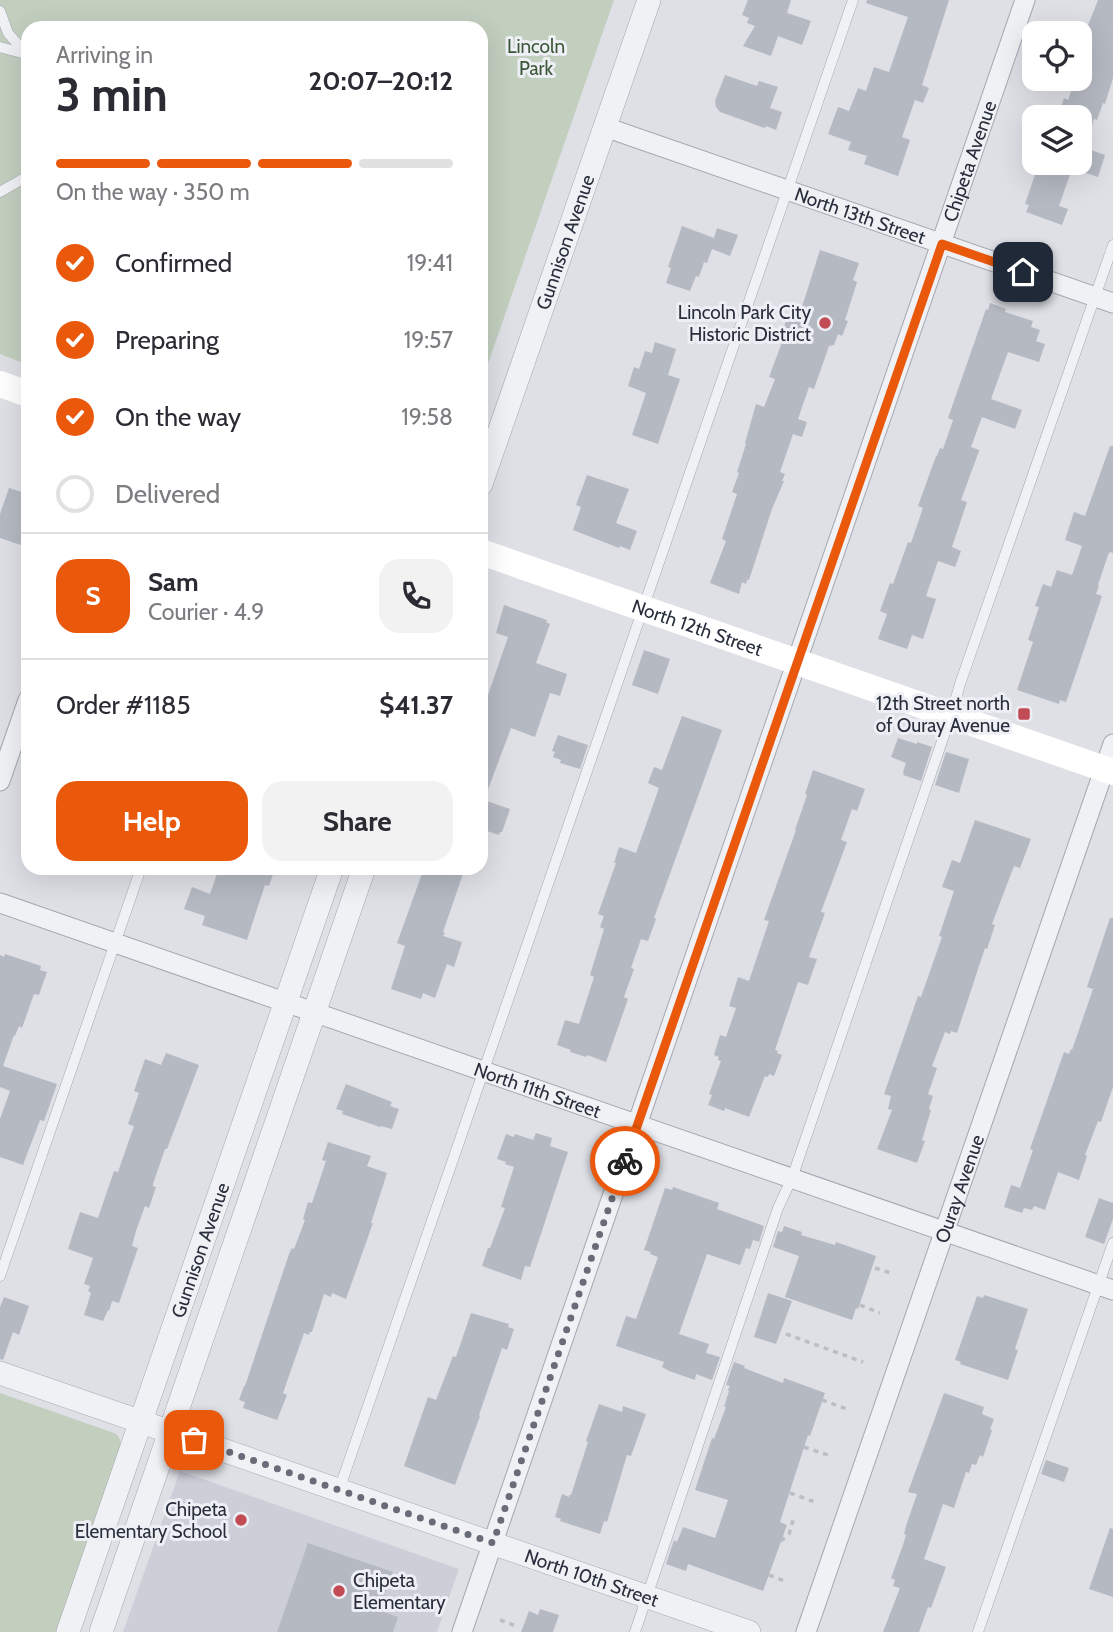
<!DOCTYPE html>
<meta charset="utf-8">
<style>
:root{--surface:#fff;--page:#f2f2f3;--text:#2b2b33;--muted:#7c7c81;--line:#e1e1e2;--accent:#ea580c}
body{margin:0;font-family:Cabin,sans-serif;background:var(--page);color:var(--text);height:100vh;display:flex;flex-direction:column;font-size:26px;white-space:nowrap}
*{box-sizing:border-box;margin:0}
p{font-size:23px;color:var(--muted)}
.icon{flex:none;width:38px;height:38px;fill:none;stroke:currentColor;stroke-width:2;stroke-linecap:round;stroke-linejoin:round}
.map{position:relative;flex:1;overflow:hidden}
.drawer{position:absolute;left:21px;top:21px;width:467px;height:854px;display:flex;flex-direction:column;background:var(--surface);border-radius:21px;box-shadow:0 7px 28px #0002}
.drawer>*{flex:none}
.fabs{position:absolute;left:1022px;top:21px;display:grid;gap:14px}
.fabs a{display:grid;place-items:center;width:70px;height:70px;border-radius:14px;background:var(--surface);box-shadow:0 7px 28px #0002;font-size:35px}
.pin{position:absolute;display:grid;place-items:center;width:60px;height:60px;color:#fff;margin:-30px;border-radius:14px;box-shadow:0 4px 10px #0006}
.courier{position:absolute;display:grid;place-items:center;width:70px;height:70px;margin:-35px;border:5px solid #ea580c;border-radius:50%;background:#fff;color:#222;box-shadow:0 2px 9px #0007}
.overview em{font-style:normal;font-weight:800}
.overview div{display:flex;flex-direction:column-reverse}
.overview{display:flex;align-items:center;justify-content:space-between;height:119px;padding:0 35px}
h1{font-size:46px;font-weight:800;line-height:52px}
.bar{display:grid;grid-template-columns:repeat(4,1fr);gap:10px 7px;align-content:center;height:84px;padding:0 35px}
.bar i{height:9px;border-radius:5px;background:var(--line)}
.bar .current{background:var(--accent)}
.bar p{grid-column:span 4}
.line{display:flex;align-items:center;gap:18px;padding:0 35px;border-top:2px solid var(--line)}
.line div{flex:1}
.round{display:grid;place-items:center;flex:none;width:74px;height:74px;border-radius:21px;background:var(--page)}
ol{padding:0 35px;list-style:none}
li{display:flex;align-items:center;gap:21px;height:77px}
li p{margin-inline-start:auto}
li .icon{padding:7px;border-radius:50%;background:var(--accent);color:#fff;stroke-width:4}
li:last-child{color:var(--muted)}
li i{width:38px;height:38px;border:4px solid var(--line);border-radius:50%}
.button{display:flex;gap:14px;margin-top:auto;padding:14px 35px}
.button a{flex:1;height:80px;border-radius:21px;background:var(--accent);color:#fff;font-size:28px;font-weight:800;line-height:80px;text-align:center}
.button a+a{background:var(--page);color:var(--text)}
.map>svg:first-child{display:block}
.built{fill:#cccfd8}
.green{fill:#c2cfbf}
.building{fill:#b5b9c2}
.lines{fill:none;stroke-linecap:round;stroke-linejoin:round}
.service-casing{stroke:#a4a7b0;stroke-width:11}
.minor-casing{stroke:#a4a7b0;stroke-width:21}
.tertiary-casing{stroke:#a4a7b0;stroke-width:24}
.path{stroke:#bcbec5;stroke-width:3.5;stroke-dasharray:5 5;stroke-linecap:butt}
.service{stroke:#f0f1f5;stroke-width:10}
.minor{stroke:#f0f1f5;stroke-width:19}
.tertiary{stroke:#f0f1f5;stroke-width:23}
.secondary{stroke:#fff;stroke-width:26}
.done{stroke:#686c78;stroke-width:7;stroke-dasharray:0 12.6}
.route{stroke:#ea580c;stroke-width:9}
.poi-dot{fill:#c34b55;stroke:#edeff4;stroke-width:2.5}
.labels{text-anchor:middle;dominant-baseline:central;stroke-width:6;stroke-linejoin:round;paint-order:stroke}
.park-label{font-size:19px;fill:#3a5637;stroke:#edeff4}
.street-label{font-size:19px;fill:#282e3c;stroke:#edeff4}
.poi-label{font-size:19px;fill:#282e3c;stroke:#edeff4;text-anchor:end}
</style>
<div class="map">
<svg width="1113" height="1632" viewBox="0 0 1113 1632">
<rect width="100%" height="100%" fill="#dee0e6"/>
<path class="built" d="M180,1471L459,1569L437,1632H123Z"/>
<g class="green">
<path d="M0,0H614L481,384V28H28V365L0,354Z"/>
<path d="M0,1393L114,1433C119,1435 120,1439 121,1445L56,1632H0Z"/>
</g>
<g class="building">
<path d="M748,0H791L787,13L811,21L802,45L778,36L771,56L743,46L755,26L747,23L749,18L742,15Z"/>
<path d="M867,0H949L922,85L929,88L923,103L915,100L902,137L910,140L898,176L864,164L867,156L848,150L851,142L828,134L838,107L849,111L858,88L866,91L874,67L889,72L908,17L866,3Z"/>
<path d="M1098,0H1113V78L1105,104L1103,103L1097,120L1094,119L1085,148L1105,155L1098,177L1080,171V117H1058L1064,98L1068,100L1072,89L1080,91V37L1083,38Z"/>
<path d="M725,75L757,86L759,81L778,87L770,108L782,112L776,130L766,126L765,128L720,112L716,107L715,101Z"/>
<path d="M1039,163H1074L1059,206L1068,209L1062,225L1026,212L1029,205L1025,204Z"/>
<path d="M682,226L714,238L717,228L738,235L730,256L712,249L707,263L704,262L699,277L696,276L690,291L666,283L671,268L668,267Z"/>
<path d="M820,250L859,263L853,280L857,282L845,320L848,321L842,336L838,334L834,345L829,346L814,389L809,387L798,419L807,422L802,437L793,434L780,472L785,474L782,481H784L772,509L749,580H747L746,584L742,582L739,594L710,583L726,541L722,539L737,494L732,492L739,473L737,472L746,444L745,443L756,404L764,407L775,379L769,377L785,334L782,332L791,307L801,310Z"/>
<path d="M990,303L1006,309L1005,312L1033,321L1031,327L1040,330L1036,341L1045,344L1039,362L1008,352L991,399L1022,410L1015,429L982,417L971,447L979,450V451L961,500L967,502L952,547L961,551L955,567L938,561L926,596L936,599L923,639L912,635L907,649L878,639L887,614L880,611L890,583L893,584L908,542L911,543L923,508L918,506L936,456H937L940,448L943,449L953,420L948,418L986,309L988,310Z"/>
<path d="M655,342L676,349L668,375L680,379L658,444L632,435L646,393L628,386L634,367L639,369L645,351L652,353Z"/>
<path d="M1110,446H1113V553L1110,552L1108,555L1098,585L1099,586L1096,594L1102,596L1073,682L1066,702L1060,700L1059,704L1017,690L1033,642L1028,640L1039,607L1035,606L1043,584L1051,587L1057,570L1072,575L1082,546L1065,540L1074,512L1085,516Z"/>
<path d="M587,475L629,489L616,523L637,531L630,550L620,546L619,548L573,530L581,507L576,505Z"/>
<path d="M9,488L28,494V524L21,545L0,538V514Z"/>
<path d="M504,605L547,620L546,622L550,624L536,663L567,674L560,696L550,693L535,737L511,728L484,800L510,809L502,832H500L499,835L481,829V692L488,695L508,637L496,633Z"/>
<path d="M644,650L670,659L658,694L632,685Z"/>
<path d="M682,716L722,730L654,918L656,919L648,941L641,939L631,968L634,969L624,997L628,999L606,1062L587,1055L586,1057L570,1052L571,1050L557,1045L565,1020L579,1024L594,977L590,975L604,929L600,927L604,916L598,914L616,863H614L619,847L636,853L659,788L648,783L654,767L662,770Z"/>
<path d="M558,735L588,745L580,769L560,763L561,760L553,757L555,752L552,751Z"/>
<path d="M898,738L917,744V742L932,747L921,781L903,775L904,773L903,772L906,763L891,757Z"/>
<path d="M946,752L969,759L959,793L935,785Z"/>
<path d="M813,770L865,789L857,811L852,809L841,840L847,842L821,912L825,913L809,957L817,959L808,985L798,982L775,1050L778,1051L777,1053L782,1055L774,1076L769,1074L768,1077L765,1076L749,1117L725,1108L724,1111L708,1105L712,1095L709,1094L721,1061L718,1060L719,1057L714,1055L720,1035L726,1037L736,1008L729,1006L738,977L749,981L769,921L764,920L796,830H795L807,795L805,794Z"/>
<path d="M975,820L1031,839L1020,868L1014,866L992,924L995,925L987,949L985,948L957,1033L951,1031L950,1034L945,1032L932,1066L937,1068L928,1094L933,1096L929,1109L931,1110L922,1140L925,1141L917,1163L877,1149L892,1110L888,1109L891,1096L884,1094L918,996L921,997L942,937L939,936L954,891L942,887L952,860L960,863Z"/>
<path d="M219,868H275L269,886L265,885L247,940L202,925L205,916L184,909L192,887L210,894Z"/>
<path d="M424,868H465L443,932L445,933L443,936L462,942L454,967L447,964L435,998L423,993L421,999L391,989L405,946L397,943Z"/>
<path d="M1110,918H1113V1087L1101,1122L1098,1121L1085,1155L1087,1156L1079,1180L1058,1172L1045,1210L1034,1206L1032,1210L1024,1208L1022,1213L1004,1207L1011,1185L1020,1188L1033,1150L1030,1149L1064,1052L1069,1054L1071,1049L1072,1050L1093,989L1087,987Z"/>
<path d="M5,954L41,966L40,970L47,972L39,995L34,994L22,1028L19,1026L15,1036L14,1035L3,1066L57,1084L44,1121L40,1120L23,1165L0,1157V1119L10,1091L0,1087V955L4,957Z"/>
<path d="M166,1053L199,1065L167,1149H165L153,1184V1186L156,1187L149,1208L145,1206L136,1231L132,1246L138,1248L119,1303L112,1301L109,1311L108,1310L103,1321L84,1315L91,1293L88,1291L90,1286L84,1284L93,1258L68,1249L80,1212L98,1218L114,1171L118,1172L134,1126L128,1124L139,1093L134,1091L145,1059L161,1065Z"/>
<path d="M346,1084L392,1102L390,1106L399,1109L392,1129L381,1126L380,1127L342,1114L343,1111L336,1109Z"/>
<path d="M536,1133L552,1138L550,1146L568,1152L530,1267L525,1266L521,1280L482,1266L488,1248H490L505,1208L501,1207L514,1167L505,1164L506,1162L497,1159L506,1134L514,1137L515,1134L533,1140Z"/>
<path d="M328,1142L371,1156L367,1166L387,1173L371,1223H373L346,1299L332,1293L331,1297L324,1294L312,1332H310L309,1335L304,1333L283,1393L287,1395L277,1420L243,1408L245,1402L239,1400L244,1386H245L289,1254L292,1248L294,1249L305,1220L303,1219L308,1202L312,1203L326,1161L322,1160Z"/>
<path d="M673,1187L719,1203L717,1209L764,1226L759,1242L753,1240L750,1249L746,1248L740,1265L707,1254L679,1334L709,1344L706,1353L720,1357L712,1380L696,1374L695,1380L669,1371L662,1367L664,1362L616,1346L626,1316L636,1319L658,1257L650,1254L651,1252L644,1250L665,1188L672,1190Z"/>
<path d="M1099,1198L1113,1203V1219L1104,1244L1085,1237Z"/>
<path d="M784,1226L802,1232L801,1235L835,1245L836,1242L876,1256L858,1309L856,1308L852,1320L785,1297L799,1256L773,1247L778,1231L782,1232Z"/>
<path d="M768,1293L792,1301L776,1344L754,1337Z"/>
<path d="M984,1295L1028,1309L1015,1349L1018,1350L1008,1380L960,1364L961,1362L955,1360L977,1296L983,1298Z"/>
<path d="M4,1297L29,1306L19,1335L13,1332L3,1360L0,1359V1307Z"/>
<path d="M471,1313L509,1324L508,1327L514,1329L507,1350L502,1348L479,1415L480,1416L455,1485L404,1466L428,1397L436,1400L453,1356L456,1357Z"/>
<path d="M734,1362L745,1366L744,1368L783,1383L784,1378L825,1393L810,1436L808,1435L780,1522L787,1525L763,1591L688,1564L686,1571L666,1564L674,1540L677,1542L683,1527L715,1538L728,1500L695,1490L712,1438L714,1439L726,1407H724L729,1391L728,1390L730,1386L726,1385Z"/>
<path d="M944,1393L984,1407L982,1414L994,1419L990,1429L992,1430L983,1457L980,1455L976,1465L972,1464L969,1473L966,1472L954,1508L943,1504L924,1559L946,1567L931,1608L928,1607L919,1632H883L900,1588L893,1586L895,1580L891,1578L903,1545L906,1535L904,1534L906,1526L917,1494L908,1492Z"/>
<path d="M599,1404L622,1412L623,1406L646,1414L631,1456L627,1455L607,1522L604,1521L600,1534L560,1521L561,1519L555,1517L562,1494L569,1497V1495H571L588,1442L586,1441Z"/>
<path d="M1046,1460L1069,1468L1064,1482L1041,1474Z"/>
<path d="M1110,1528L1113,1529V1597L1089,1589Z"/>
<path d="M308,1543L393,1572L379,1610L398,1617L393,1632H277Z"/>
<path d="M540,1609L559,1615L553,1632H521L529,1611L538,1615Z"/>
</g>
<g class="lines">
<g class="service-casing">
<g id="service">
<path d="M0,11L8,33L28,56"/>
<path d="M0,47L26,54"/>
<path d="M0,192L28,176"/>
<path d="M0,1276L141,868"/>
<path d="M339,1490L853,0"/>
<path d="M635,1632L778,1208L792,1178L951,715L960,684L1113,245"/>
<path d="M978,1632L1113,1243"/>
</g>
</g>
<g class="minor-casing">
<g id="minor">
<path id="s1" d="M605,127L1113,303"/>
<path d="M0,781L28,700"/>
<path id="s2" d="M0,903L1113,1290"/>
<path id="s3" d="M462,1632L1025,0"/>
<path id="s4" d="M806,1632L1113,744"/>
</g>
</g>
<g class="tertiary-casing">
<g id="tertiary">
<path id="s5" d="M481,484L649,0"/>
<path id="s6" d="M0,1373L749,1632"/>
<path id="s7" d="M68,1632L332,868"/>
<path d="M101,1632L364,868"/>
</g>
</g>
<g class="path">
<path d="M875,1268L894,1274"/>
<path d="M860,1305L880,1313"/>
<path d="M786,1334L863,1362"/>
<path d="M822,1400L847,1409"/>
<path d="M804,1447L831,1456"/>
<path d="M790,1493L815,1502"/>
<path d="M781,1541L789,1534L794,1517"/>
<path d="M769,1575L787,1582"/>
<path d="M500,1620L516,1626"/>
</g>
<use href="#service" class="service"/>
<use href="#minor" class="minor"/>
<use href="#tertiary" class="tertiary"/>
<g class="secondary">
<path d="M0,384L28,394"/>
<path id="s8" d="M481,552L1113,772"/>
</g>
</g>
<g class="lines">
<path class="done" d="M194,1440L493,1543L625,1161"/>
<path class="route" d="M625,1161L942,244L1023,272"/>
</g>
<g class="poi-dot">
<circle cx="825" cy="323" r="7"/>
<rect x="1017" y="707" width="14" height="14" rx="3.5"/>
<circle cx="241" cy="1520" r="7"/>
<circle cx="339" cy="1591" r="7"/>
</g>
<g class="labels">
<g class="park-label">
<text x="536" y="46">Lincoln<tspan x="536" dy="22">Park</tspan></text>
</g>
<g class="street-label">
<text stroke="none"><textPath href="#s3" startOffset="1556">Chipeta Avenue</textPath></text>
<text stroke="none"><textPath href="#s1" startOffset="270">North 13th Street</textPath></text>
<text stroke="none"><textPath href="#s5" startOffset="256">Gunnison Avenue</textPath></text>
<text stroke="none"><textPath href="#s8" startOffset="229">North 12th Street</textPath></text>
<text stroke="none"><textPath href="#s2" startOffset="569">North 11th Street</textPath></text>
<text stroke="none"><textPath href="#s4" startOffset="469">Ouray Avenue</textPath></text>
<text stroke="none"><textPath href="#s7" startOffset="404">Gunnison Avenue</textPath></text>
<text stroke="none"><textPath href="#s6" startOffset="626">North 10th Street</textPath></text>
</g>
<g class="poi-label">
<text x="811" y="312">Lincoln Park City<tspan x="811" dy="22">Historic District</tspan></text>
<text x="1010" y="703">12th Street north<tspan x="1010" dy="22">of Ouray Avenue</tspan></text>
<text x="227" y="1509">Chipeta<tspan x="227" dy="22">Elementary School</tspan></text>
<text x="353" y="1580" text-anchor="start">Chipeta<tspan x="353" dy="22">Elementary</tspan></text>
</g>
</g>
</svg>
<div class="fabs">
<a><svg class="icon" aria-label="locate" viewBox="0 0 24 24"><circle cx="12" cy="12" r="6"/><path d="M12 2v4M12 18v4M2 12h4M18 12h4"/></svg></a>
<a><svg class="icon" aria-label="layers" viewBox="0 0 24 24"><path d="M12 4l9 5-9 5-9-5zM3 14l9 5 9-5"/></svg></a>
</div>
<div class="pin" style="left:194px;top:1440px;background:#ea580c"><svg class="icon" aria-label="bag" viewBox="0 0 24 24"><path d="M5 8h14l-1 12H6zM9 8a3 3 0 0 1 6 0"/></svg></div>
<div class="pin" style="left:1023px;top:272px;background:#1f2937"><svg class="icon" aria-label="home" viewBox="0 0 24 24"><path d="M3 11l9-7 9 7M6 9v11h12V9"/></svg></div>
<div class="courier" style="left:625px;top:1161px"><svg class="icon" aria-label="bike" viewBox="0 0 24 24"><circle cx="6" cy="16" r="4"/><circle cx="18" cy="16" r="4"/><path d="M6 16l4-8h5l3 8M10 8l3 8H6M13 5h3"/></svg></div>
<section class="drawer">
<div class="overview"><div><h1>3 min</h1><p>Arriving in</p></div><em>20:07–20:12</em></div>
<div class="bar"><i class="current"></i><i class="current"></i><i class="current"></i><i></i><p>On the way · 350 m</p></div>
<ol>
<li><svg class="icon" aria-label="check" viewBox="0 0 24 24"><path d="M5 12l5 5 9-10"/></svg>Confirmed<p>19:41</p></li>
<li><svg class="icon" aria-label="check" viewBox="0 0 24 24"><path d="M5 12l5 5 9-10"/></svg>Preparing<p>19:57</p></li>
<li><svg class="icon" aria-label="check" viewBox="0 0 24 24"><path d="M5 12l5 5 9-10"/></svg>On the way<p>19:58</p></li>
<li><i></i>Delivered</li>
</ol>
<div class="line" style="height:126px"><b class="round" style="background:var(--accent);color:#fff">S</b><div><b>Sam</b><p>Courier · 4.9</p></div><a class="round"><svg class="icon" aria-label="phone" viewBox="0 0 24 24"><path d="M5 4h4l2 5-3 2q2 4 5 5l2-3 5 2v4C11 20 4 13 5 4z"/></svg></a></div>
<div class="line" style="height:91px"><div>Order #1185</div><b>$41.37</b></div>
<div class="button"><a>Help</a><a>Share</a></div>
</section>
</div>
